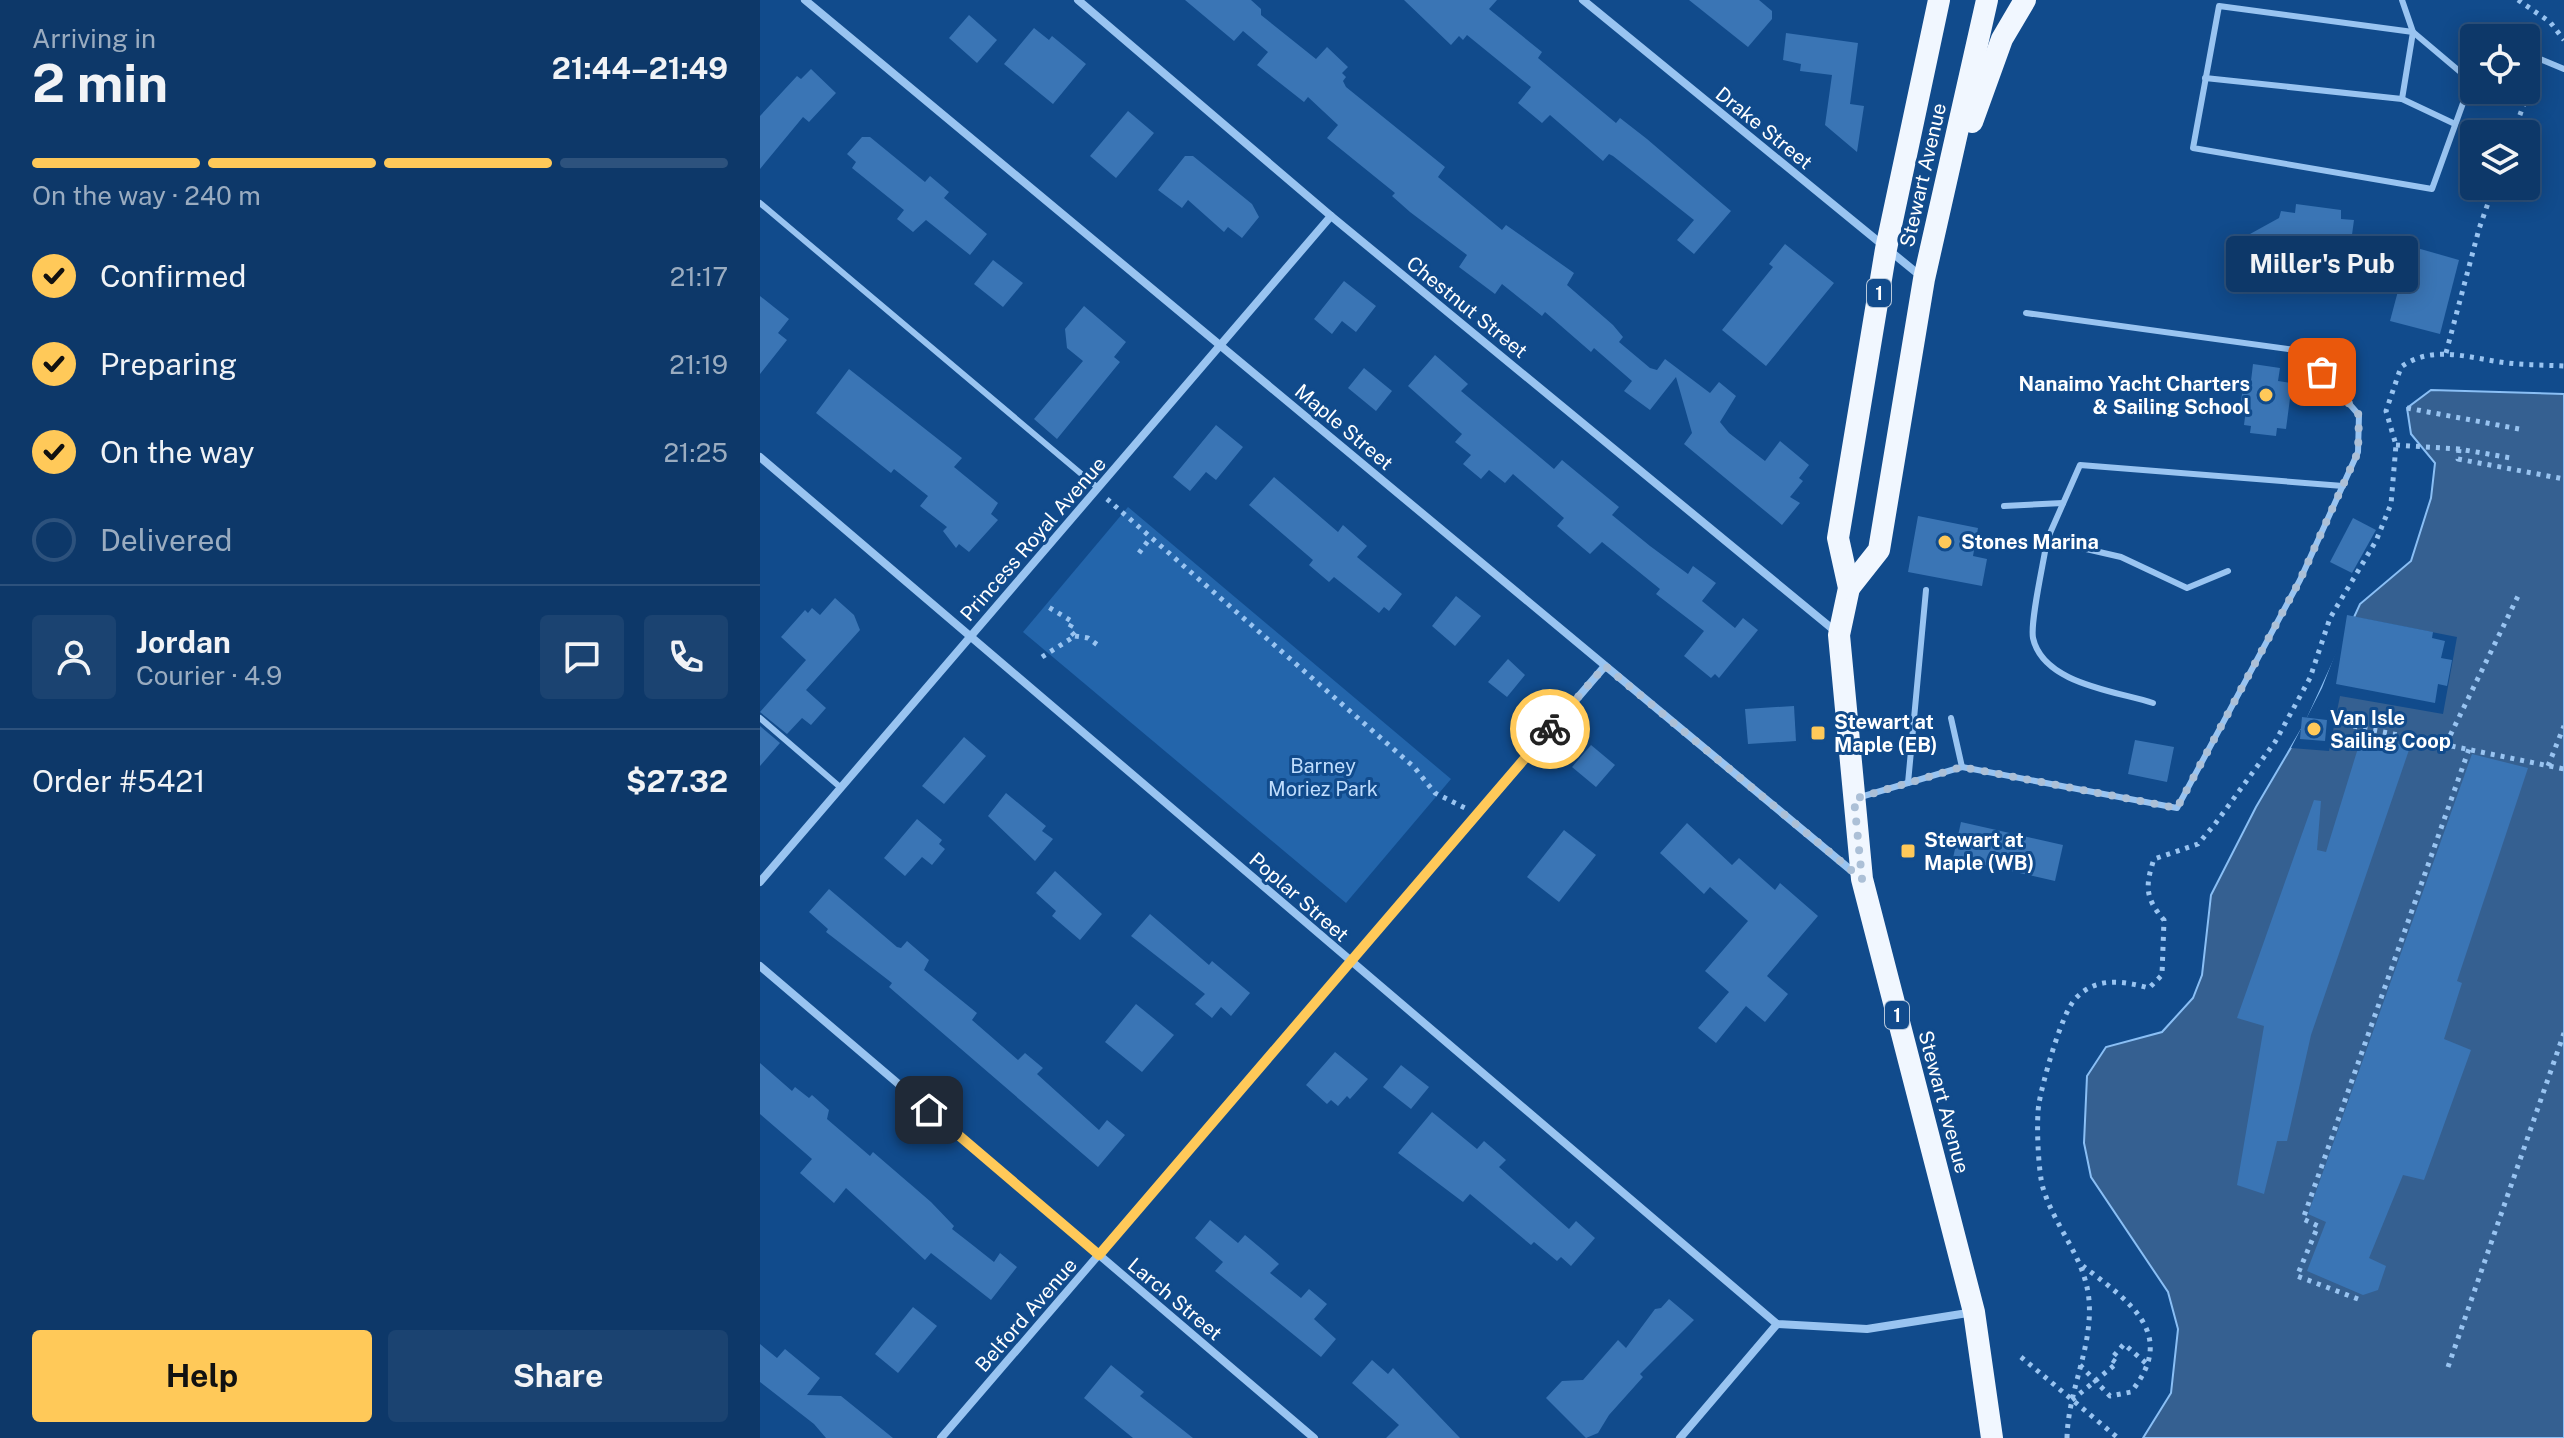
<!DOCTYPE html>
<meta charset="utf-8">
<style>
:root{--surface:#0d3869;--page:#1b4371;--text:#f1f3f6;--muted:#9aacc0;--line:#2d527d;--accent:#ffc959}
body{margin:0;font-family:"Public Sans",sans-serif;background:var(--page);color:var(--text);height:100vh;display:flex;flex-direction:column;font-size:30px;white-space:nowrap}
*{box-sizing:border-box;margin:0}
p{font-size:26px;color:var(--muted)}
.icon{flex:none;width:44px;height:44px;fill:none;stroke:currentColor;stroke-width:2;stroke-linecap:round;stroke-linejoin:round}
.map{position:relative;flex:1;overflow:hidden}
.sheet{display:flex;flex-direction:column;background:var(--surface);width:760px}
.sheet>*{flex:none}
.controls{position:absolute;left:1700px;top:24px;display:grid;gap:16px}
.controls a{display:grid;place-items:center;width:80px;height:80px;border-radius:8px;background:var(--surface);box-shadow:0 4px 20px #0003,0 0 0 2px var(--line);font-size:40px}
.pin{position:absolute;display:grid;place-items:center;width:68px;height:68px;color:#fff;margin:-34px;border-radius:16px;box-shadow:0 4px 12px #0006}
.courier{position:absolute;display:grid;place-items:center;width:80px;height:80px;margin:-40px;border:6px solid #ffc959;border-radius:50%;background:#fff;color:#222;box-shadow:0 2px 10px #0007}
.bubble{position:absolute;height:56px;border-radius:8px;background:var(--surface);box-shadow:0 4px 20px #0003,0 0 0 2px var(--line);font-size:26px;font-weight:700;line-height:56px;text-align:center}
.overview em{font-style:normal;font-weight:700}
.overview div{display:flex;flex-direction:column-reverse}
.overview{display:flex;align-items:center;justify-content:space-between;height:136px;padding:0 32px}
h1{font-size:52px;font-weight:700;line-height:60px}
.bar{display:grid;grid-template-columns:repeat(4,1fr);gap:12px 8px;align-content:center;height:96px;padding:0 32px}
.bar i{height:10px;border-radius:6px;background:var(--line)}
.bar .current{background:var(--accent)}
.bar p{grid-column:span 4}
.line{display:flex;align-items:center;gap:20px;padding:0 32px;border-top:2px solid var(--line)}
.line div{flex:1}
.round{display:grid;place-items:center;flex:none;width:84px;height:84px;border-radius:8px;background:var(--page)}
ol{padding:0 32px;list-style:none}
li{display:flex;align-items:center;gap:24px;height:88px}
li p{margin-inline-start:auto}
li .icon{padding:8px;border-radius:50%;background:var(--accent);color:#111;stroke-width:4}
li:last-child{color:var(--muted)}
li i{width:44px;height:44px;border:4px solid var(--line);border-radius:50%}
.button{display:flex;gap:16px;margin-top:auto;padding:16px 32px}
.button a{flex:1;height:92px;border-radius:8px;background:var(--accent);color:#111;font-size:32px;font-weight:700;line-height:92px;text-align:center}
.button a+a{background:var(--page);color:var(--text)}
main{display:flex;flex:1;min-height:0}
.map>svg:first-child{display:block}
.green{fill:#2365ab}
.water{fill:#356091;stroke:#8abff5;stroke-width:2}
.pier{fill:#114b8c}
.building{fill:#3a75b5}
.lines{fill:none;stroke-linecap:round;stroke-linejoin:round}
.path{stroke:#99c4f1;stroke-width:5;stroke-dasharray:4 6;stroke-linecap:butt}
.service{stroke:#99c4f1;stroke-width:6}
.minor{stroke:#99c4f1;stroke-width:8}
.trunk{stroke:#f1f7ff;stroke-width:22}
.done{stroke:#acc0d7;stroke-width:8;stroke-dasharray:0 14.4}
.route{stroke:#ffc959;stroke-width:10}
.poi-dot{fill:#ffc959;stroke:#114b8c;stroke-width:3}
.labels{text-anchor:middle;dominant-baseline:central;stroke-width:6;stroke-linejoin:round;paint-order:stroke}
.shield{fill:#114b8c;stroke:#b8c9dc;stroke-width:2}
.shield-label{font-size:18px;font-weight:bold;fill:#fff}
.street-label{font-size:20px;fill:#fff;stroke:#114b8c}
.poi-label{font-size:20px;font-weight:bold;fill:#fff;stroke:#114b8c;text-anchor:start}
.park-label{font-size:20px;fill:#bfddfd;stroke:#114b8c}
</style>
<main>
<section class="sheet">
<div class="overview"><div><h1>2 min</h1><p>Arriving in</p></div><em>21:44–21:49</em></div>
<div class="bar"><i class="current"></i><i class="current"></i><i class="current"></i><i></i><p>On the way · 240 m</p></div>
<ol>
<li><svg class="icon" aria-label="check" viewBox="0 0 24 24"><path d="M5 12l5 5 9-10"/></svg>Confirmed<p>21:17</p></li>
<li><svg class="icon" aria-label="check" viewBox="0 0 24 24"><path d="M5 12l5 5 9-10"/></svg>Preparing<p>21:19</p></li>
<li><svg class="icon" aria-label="check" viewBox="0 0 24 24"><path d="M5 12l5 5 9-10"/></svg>On the way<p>21:25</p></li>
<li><i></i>Delivered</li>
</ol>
<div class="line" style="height:144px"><a class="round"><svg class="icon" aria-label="person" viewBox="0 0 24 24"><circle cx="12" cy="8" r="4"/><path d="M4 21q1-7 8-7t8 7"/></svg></a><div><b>Jordan</b><p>Courier · 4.9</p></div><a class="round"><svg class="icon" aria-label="chat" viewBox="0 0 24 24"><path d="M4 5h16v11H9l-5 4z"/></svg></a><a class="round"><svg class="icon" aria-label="phone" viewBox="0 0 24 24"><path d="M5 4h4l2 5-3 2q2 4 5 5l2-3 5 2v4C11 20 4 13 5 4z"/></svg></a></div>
<div class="line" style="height:104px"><div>Order #5421</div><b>$27.32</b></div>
<div class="button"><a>Help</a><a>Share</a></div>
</section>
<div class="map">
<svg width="1804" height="1438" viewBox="0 0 1804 1438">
<rect width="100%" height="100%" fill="#114b8c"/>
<path class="green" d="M368,507L691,779L586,903L263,632Z"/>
<path class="water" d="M1671,390L1804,394V1438H1383L1411,1393L1418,1329L1408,1292L1331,1177L1324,1143L1327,1076L1346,1047L1402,1032L1433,998L1442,975L1451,895L1496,807L1546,722L1600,604L1651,561L1671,498L1675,463L1651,434L1647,408Z"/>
<path class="pier" d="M1590,616L1697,637L1683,714L1580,696L1569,751L1531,748L1562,688Z"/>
<g class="building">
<path d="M425,0H491L501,9V15L556,59L567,47L588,67L582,73L586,77L583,81L586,87L685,167L678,177L742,230L746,225L814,273L807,285L853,325L863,337L859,342L890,368L897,370L905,359L950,393L959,382L976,396L960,422L969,433L1005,461L1020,441L1049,465L1039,478L1043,481L1030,497L1040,503L1022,525L924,444L932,433L916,377L890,410L864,391L872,381L834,348L831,352L785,312L782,316L742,284L735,294L699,267L707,255L650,212L632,196L635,193L567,138L578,125L548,97L544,102L497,65L508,52L483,31L474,41Z"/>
<path d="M644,0H737L729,9L782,52L778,58L856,123L860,118L887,139L971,211L934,254L917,240L934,220L853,156L849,154L843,161L790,115L782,123L758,103L771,87L707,35L703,40L699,36L691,45Z"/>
<path d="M929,0H999L1012,11V19L988,47Z"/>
<path d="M209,15L237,40L217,63L189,38Z"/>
<path d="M274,28L289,40L292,36L326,64L293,104L244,64Z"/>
<path d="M1026,33L1098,43L1090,104L1104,106L1097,152L1065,125L1072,75L1040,71L1041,64L1023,60Z"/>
<path d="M51,69L76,93L49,122L43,117L0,169V116L37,76L41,79Z"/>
<path d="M368,111L394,133L356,178L330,156Z"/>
<path d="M102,137H110L165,182L170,176L189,192L184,198L227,234L210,255L166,220L153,232L137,219L144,210L92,168L96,162L87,154Z"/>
<path d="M425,156H433L492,204L499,217L482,238L468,227L464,232L428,200L422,208L398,190Z"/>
<path d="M1536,204L1581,210V219L1594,220L1589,257L1515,250L1518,238L1490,234L1519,218L1521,211L1535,213Z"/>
<path d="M1025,244L1074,283L1006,366L962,330L1013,267L1009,264Z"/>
<path d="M1650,246L1699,260L1680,334L1630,321Z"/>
<path d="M233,260L263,283L243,307L214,284Z"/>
<path d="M584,281L616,306L596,332L582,321L572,334L554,319Z"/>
<path d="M0,296L29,319L18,333L27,340L0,374Z"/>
<path d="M324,306L366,342L354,357L360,362L297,439L274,419L323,361L307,348L305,329Z"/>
<path d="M675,355L708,384L701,391L794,469L802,460L859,507L852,515L890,546L928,574L933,566L956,583L942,601L975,628L983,618L998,630L959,678L955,674L951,678L924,656L944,631L896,594L900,589L842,542L830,554L797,526L804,518L753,474L745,483L729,470L721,479L703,464L711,455L695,442L702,434L648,386Z"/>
<path d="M1493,364L1520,368L1518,381L1532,383L1526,429L1517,428L1516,436L1490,433L1491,426L1484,425L1486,409L1480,408L1484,380L1491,381Z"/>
<path d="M604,368L632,391L616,411L588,388Z"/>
<path d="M89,369L202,458L194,467L238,503L231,514L238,520L209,552L199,544L196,548L183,531L187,527L160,506L168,496L134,469L131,473L56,413Z"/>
<path d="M456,425L483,447L456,480L446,472L430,491L413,477Z"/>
<path d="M514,477L578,532L583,525L607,546L597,557L642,594L629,611L624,607L619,613L574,577L569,582L549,565L553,560L489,505Z"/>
<path d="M1158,516L1218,528L1213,556L1227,559L1222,586L1148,572Z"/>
<path d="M1593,518L1616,530L1592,573L1570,562Z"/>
<path d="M696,596L721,616L695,646L672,626Z"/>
<path d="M75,598L94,615L100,630L46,690L66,708L51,725L42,718L27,734L0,712L46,660L21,637L45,610L48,613L52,608L60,615Z"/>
<path d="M1587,615L1673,632L1672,638L1685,641L1681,658L1692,660L1687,686L1678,684L1675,703L1576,684Z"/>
<path d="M748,659L765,675L747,697L728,682Z"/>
<path d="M1034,706L1036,741L988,744L985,709Z"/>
<path d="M1542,717L1567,720L1565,741L1540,739Z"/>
<path d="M0,726L20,743L0,766Z"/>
<path d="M1602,735L1650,747L1551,1035L1527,1141H1517L1504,1194L1477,1185L1504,1026L1477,1018L1554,800L1561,801L1557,850L1566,852Z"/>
<path d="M204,737L226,756L184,804L162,786Z"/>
<path d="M1375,740L1414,747L1407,782L1368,774Z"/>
<path d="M831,745L855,765L836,787L812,767Z"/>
<path d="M1712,754L1768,768L1697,981L1702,983L1684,1039L1711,1050L1664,1180L1643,1175L1609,1258L1626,1266L1618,1290L1603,1295L1547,1271L1566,1222L1548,1214Z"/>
<path d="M246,793L286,826L282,831L293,839L275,861L228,816Z"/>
<path d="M157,819L182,840L179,844L185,849L172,865L162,857L145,876L124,858Z"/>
<path d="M1201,822L1303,845L1295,881L1193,858Z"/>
<path d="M927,823L972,865L979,858L1015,890L1020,883L1058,916L1007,976L1028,994L1005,1022L986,1006L956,1043L938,1028L969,992L945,971L988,921L950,887L944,894L900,853Z"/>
<path d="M804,830L836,855L799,902L767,877Z"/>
<path d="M295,871L342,914L320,940L292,916L296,911L276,893Z"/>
<path d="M69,889L137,947L141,948L147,941L169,960L164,970L217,1013L212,1020L258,1060L265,1053L283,1068L277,1074L339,1130L347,1120L365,1135L338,1167L129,987L132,983L66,932L68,929L49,912Z"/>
<path d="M390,914L449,965L452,961L490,993L471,1016L461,1007L452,1018L435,1004L445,994L371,936Z"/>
<path d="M376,1004L414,1035L382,1072L345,1042Z"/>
<path d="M575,1052L608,1079L590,1099L587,1096L578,1106L571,1100L567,1104L546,1085Z"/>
<path d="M0,1063L32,1091L35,1087L49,1098L52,1095L69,1110L67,1119L110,1156L113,1152L171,1202L194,1226L192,1229L210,1243L234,1262L240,1253L257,1267L231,1300L171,1253L165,1260L86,1188L74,1203L40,1173L52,1159L0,1114Z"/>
<path d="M641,1065L669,1087L651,1109L623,1087Z"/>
<path d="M672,1112L717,1149L724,1141L746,1160L739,1167L809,1229L816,1221L835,1238L811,1266L801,1257L797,1261L774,1242L771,1245L710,1194L703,1202L638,1153Z"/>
<path d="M450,1220L478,1243L485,1235L510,1256L519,1264L510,1273L541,1298L549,1289L567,1304L554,1319L576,1339L561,1357L455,1271L463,1262L435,1238Z"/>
<path d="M909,1299L934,1320L880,1374L883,1377L849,1415L838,1433L826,1438L786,1398L802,1381L823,1380L858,1340L866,1348L895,1309L901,1308Z"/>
<path d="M153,1307L177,1326L138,1373L115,1354Z"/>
<path d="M0,1344L17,1358L25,1349L60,1378L47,1395L81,1396L133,1438H66L54,1424L0,1382Z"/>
<path d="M612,1360L628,1374L633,1368L700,1438H626L639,1425L592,1383Z"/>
<path d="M351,1365L384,1392L380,1396L433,1438H373L324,1398Z"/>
</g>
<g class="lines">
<g class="path">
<path d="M1758,0L1790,22L1804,40"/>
<path d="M1753,134L1776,71"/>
<path d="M1686,353L1719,229L1734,186"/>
<path d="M1647,408L1759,429"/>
<path d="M1636,445L1699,449L1751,458"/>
<path d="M1699,449L1698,459L1804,479"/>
<path d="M347,499L654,767L675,793L705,808"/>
<path d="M379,553L391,537"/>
<path d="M315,636L328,638L339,646"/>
<path d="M282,657L315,636L309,629L313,622L285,605"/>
<path d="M1574,722L1804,769"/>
<path d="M1686,744L1759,594"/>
<path d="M1788,766L1804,726"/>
<path d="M1598,1299L1537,1276L1558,1226L1543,1219L1709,749"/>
<path d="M1261,1357L1358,1438"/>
<path d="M1320,1365L1350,1396L1371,1392C1418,1334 1370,1302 1323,1266"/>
<path d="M1688,1367L1804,1033"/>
<path d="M1312,1400L1357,1363L1351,1359L1364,1344L1388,1365"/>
<path d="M1307,1438C1308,1390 1333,1348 1329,1300C1325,1257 1295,1228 1283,1188C1278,1171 1276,1120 1279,1103C1283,1081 1301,1015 1315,999C1336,976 1363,981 1389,988L1402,975L1404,920C1385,898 1385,886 1394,859L1438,844L1455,824L1515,742L1550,678L1570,618L1616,541L1631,504L1636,445L1626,411L1641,367C1671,345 1706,357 1740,362C1761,365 1783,365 1804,366"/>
</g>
<g class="service">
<path d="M1459,6L1653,32L1711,81L1672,189L1433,148Z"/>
<path d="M1766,53L1804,69"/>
<path d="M1445,78L1642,99L1653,32L1642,0"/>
<path d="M1642,99L1695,124"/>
<path d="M0,203L338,488"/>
<path d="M1244,506L1303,503"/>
<path d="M1287,540C1284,561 1270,621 1273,638C1283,684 1356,691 1393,703"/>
<path d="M1468,571L1427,588L1361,557L1287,540L1320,465L1583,486"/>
<path d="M0,718L80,787"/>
<path d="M1191,718L1202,767"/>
<path d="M1148,783L1166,590"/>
<path d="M1097,798L1202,767L1417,808L1540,580L1598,452L1599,415L1543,351L1266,313"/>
</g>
<g class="minor">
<path d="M45,0L1098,876"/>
<path d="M318,0L571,216L1075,631"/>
<path d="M823,0L1163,278"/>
<path d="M0,457L1017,1324L1107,1329L1214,1312"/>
<path d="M0,882L571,216"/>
<path d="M0,966L554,1438"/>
<path d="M181,1438L845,666"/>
<path d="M920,1438L1017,1324"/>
</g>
<g class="trunk">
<path d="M1179,0L1126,249L1078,538L1089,588L1079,635L1102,879L1214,1312L1232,1438"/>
<path d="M1212,122L1242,39L1265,0"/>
<path d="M1089,588L1119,550L1164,279L1227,0"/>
</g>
</g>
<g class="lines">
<path class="done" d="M790,729L845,666L1102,879L1094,799L1202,767L1417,808L1540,580L1598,452L1599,415L1562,372"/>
<path class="route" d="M169,1110L339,1255L790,729"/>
</g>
<g class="poi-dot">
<circle cx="1506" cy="395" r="8"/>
<circle cx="1185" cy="542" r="8"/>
<circle cx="1554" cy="729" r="8"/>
<rect x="1050" y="725" width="16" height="16" rx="4"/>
<rect x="1140" y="843" width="16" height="16" rx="4"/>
</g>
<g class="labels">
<g class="shield">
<rect x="1107" y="279" width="24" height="28" rx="6"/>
<rect x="1125" y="1001" width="24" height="28" rx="6"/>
</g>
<g class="shield-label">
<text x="1119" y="293">1</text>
<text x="1137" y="1015">1</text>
</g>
<g class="street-label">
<text transform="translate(1004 128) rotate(39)">Drake Street</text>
<text transform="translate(1163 175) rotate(-77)">Stewart Avenue</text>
<text transform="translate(707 307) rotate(39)">Chestnut Street</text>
<text transform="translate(584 427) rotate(40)">Maple Street</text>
<text transform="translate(273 539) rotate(-49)">Princess Royal Avenue</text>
<text transform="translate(539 897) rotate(41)">Poplar Street</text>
<text transform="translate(1184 1102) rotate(75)">Stewart Avenue</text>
<text transform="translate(415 1299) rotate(40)">Larch Street</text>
<text transform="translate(266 1315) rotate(-49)">Belford Avenue</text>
</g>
<g class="poi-label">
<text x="1490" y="384" text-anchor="end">Nanaimo Yacht Charters<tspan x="1490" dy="23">&amp; Sailing School</tspan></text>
<text x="1201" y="542">Stones Marina</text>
<text x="1570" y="718">Van Isle<tspan x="1570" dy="23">Sailing Coop</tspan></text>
<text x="1074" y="722">Stewart at<tspan x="1074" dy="23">Maple (EB)</tspan></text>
<text x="1164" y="840">Stewart at<tspan x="1164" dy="23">Maple (WB)</tspan></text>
</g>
<g class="park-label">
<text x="563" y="766">Barney<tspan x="563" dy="23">Moriez Park</tspan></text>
</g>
</g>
</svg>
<div class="controls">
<a><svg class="icon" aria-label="locate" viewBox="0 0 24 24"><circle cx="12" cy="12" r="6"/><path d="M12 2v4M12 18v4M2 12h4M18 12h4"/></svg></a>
<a><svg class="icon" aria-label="layers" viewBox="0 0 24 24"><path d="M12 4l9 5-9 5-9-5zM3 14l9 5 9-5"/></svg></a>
</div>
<div class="pin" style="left:1562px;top:372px;background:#ea580c"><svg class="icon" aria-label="bag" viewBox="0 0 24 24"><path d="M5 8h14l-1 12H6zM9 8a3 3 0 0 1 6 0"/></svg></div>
<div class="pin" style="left:169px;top:1110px;background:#1f2937"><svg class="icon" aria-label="home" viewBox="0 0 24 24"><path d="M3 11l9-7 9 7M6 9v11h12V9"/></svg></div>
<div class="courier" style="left:790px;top:729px"><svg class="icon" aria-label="bike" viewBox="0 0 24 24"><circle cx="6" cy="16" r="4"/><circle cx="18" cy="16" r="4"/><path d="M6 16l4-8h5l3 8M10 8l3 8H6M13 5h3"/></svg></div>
<div class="bubble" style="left:1466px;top:236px;width:192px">Miller's Pub</div>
</div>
</main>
